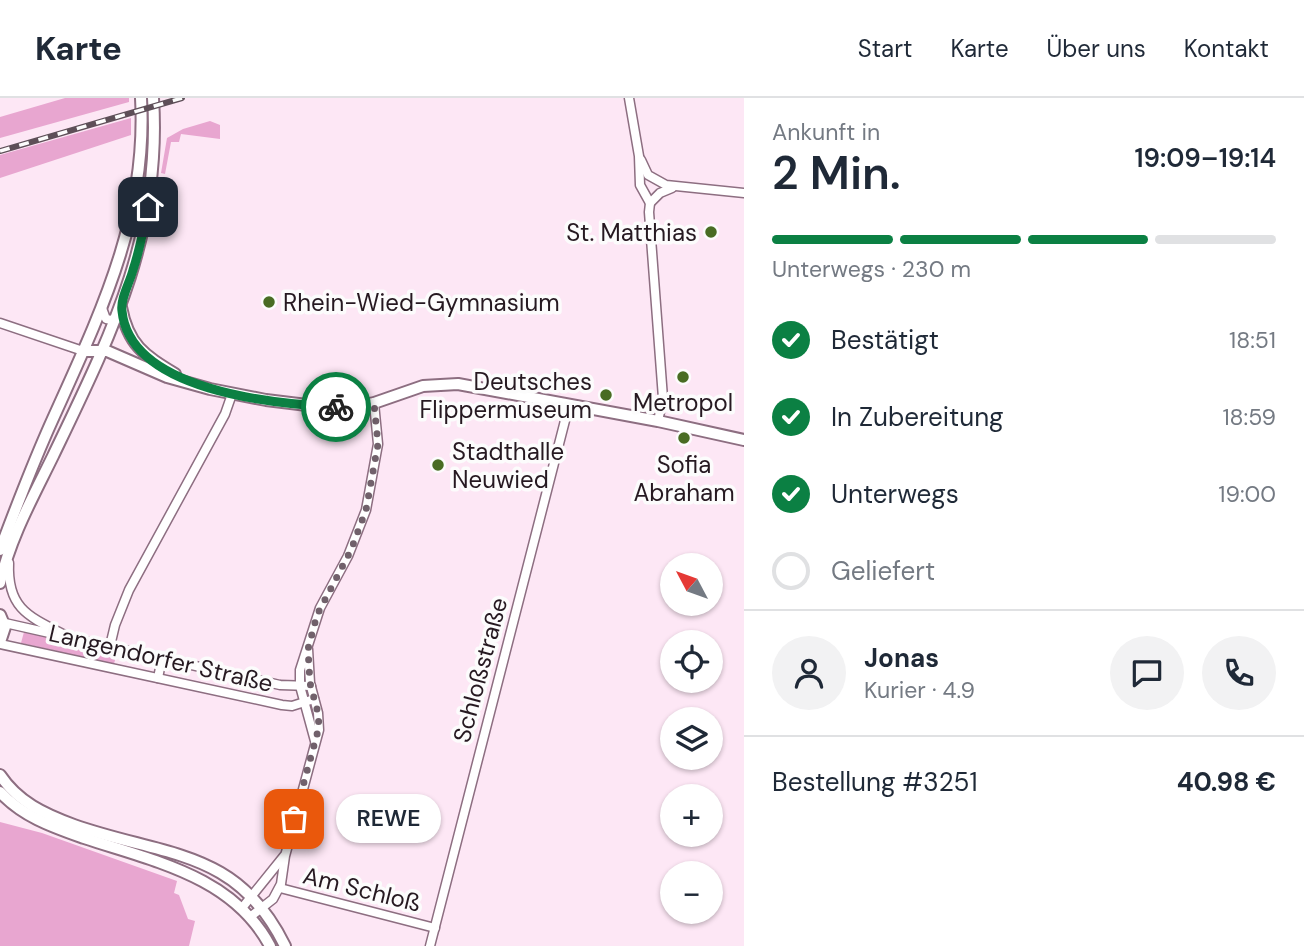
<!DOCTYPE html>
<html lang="de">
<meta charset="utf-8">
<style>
:root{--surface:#fff;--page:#f2f2f3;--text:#1f2937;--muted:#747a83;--line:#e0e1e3;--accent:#0b8043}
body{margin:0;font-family:"DM Sans",sans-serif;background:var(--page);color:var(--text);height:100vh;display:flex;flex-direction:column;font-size:26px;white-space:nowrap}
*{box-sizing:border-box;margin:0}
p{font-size:23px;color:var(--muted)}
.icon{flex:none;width:38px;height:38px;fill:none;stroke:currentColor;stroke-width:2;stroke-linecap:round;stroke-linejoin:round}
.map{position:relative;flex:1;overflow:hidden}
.panel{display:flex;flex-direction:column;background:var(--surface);width:560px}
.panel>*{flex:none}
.needle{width:46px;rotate:311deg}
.controls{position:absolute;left:660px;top:455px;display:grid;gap:14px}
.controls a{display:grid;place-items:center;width:63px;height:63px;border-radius:50%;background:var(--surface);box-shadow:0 2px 5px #0004;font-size:35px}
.pin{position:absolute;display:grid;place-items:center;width:60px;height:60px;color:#fff;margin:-30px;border-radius:14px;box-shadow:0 4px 10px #0006}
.courier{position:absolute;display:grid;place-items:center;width:70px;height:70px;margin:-35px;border:5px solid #0b8043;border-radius:50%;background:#fff;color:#222;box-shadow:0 2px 9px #0007}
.bubble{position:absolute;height:49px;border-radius:24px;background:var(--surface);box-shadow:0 2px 5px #0004;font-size:23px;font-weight:600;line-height:49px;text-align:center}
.headline em{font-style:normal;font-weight:600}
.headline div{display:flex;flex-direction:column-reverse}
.headline{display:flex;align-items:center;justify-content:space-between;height:119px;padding:0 28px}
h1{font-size:46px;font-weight:600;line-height:52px}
.bar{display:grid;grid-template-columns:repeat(4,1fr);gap:10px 7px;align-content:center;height:84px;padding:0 28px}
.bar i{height:9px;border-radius:5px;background:var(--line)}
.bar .on{background:var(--accent)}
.bar p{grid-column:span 4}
.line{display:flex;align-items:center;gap:18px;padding:0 28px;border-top:2px solid var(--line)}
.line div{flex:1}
.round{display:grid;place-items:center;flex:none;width:74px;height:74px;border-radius:37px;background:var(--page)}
ol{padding:0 28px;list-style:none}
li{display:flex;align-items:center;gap:21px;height:77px}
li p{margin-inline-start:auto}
li .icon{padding:7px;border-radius:50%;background:var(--accent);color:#fff;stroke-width:4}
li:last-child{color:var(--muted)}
li i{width:38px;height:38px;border:4px solid var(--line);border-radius:50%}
header{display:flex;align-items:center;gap:42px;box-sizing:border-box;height:98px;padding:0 35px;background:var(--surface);border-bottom:2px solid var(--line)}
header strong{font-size:33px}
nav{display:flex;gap:38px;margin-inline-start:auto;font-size:24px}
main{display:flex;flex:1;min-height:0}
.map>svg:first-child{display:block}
.green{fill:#e8a6d0}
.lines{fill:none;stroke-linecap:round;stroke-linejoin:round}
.minor-casing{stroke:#8d6e81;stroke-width:11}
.tertiary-casing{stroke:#8d6e81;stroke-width:14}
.minor{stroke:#fff;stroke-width:8}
.tertiary{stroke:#fff;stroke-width:10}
.rail-casing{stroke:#5e4f58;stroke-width:6}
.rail{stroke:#fcfcfc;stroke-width:3.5;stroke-dasharray:10;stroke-linecap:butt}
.done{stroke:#71616b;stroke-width:7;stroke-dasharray:0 12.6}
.route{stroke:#0b8043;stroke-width:9}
.poi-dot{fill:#496c23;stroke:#fcfcfc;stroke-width:2.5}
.labels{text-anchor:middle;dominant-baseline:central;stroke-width:7;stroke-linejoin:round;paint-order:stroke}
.poi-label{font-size:24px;fill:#261921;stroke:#fcfcfc;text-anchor:end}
.street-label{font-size:24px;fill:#261921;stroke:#fcfcfc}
</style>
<header>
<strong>Karte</strong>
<nav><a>Start</a><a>Karte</a><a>Über uns</a><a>Kontakt</a></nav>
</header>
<main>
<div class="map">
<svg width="744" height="848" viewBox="0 0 744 848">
<rect width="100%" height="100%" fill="#fde7f5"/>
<g class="green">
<path d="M65,0H129V4L0,40V19Z"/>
<path d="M131,20V37L0,80V57Z"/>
<path d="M210,23L220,27V41L181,36L179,44H171L165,76L161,75L167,40L183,31Z"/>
<path d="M24,534L117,554L114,566L21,545Z"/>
<path d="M0,724L42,735L177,783L174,795L179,797L188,821L195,823L189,848H0Z"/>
</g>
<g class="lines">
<g class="minor-casing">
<g id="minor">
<path d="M629,0L639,58L640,87L650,105L649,114L663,300L658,323"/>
<path d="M641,62L648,77L666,87L744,95"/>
<path d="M650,105L660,95L672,90"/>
<path d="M102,210L106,221L112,222L116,220"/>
<path d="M0,225L83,253"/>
<path d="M9,465C7,509 27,518 63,536"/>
<path d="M5,525L280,587L311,588"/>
<path d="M0,546L282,607L292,608L314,601"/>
<path d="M110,548L115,527L129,492L225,316L232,296"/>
<path d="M158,580L162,560"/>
<path d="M315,643L300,588V572L320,510L348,458L366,412L378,346L374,305"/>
<path d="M280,790L435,830"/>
<path d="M242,810L284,758"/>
<path d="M250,819L273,801L281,786L285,758L319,632L318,615L310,585L308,551"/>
<path d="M430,848L569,307"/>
</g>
</g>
<g class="tertiary-casing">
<g id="tertiary">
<path d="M121,209C128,247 144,257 175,276"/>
<path d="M83,253H107L167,279L210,291L266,302L315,308L355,309L374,305L423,288L458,286L658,323L744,342"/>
<path d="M0,452C15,412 30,373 47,334C96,224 148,124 141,0"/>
<path d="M0,485C10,440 33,399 53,358C110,239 162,137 153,0"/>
<path d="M0,517L5,529L0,544"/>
<path d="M0,677C18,704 44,716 74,727C165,759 237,750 285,848"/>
<path d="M0,694C23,719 53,729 84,740C153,763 233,778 270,848"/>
</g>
</g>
<use href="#minor" class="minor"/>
<use href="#tertiary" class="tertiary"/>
<g class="rail-casing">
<path id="rail" d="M0,53L182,0"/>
</g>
<use href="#rail" class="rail"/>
</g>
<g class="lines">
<path class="done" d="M294,721L319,629L318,615L310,585L308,551L317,517L351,452L366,412L378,346L374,305L355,309H336"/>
<path class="route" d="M148,109C144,130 140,151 133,172C130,184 120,201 122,213C130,293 274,306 336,309"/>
</g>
<g class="poi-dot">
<circle cx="711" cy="134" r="7"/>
<circle cx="269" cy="204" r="7"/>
<circle cx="683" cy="279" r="7"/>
<circle cx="606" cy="297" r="7"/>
<circle cx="684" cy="340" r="7"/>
<circle cx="438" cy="367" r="7"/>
</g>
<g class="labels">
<g class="poi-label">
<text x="697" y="134">St. Matthias</text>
<text x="283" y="204" text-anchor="start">Rhein-Wied-Gymnasium</text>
<text x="592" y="283">Deutsches<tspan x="592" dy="28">Flippermuseum</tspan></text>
<text x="683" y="304" text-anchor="middle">Metropol</text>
<text x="452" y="353" text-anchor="start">Stadthalle<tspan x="452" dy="28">Neuwied</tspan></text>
<text x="684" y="366" text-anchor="middle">Sofia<tspan x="684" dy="28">Abraham</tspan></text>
</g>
<g class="street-label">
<text transform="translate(161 560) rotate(13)">Langendorfer Straße</text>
<text transform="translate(480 572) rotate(-75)">Schloßstraße</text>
<text transform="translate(362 791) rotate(14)">Am Schloß</text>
</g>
</g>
</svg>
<div class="controls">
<a><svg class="needle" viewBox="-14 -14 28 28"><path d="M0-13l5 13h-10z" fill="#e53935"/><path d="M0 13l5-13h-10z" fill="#747a83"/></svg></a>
<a><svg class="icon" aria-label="locate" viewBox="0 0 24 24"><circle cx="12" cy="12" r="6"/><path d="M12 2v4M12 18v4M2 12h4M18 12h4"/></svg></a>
<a><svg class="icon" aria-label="layers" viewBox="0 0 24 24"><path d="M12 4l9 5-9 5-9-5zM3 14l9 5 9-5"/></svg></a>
<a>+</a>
<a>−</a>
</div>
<div class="pin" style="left:294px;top:721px;background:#ea580c"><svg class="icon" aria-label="bag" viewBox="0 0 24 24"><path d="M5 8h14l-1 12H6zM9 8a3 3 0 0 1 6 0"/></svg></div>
<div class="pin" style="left:148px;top:109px;background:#1f2937"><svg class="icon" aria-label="home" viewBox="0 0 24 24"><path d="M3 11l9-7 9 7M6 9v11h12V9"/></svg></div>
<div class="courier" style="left:336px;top:309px"><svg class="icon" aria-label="bike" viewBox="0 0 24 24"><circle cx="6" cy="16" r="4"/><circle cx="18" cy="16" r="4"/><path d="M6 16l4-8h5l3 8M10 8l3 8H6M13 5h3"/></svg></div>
<div class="bubble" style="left:336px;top:696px;width:105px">REWE</div>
</div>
<section class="panel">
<div class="headline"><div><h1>2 Min.</h1><p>Ankunft in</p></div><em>19:09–19:14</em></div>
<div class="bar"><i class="on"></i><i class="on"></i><i class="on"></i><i></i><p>Unterwegs · 230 m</p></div>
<ol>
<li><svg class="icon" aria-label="check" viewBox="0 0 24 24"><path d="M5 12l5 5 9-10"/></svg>Bestätigt<p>18:51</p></li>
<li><svg class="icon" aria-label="check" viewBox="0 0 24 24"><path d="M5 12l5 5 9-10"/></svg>In Zubereitung<p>18:59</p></li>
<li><svg class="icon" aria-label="check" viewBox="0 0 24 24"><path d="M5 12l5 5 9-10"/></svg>Unterwegs<p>19:00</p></li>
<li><i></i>Geliefert</li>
</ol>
<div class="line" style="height:126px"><a class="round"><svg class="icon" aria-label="person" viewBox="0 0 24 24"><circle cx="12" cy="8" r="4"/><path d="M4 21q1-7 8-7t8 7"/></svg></a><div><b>Jonas</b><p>Kurier · 4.9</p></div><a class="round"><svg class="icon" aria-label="chat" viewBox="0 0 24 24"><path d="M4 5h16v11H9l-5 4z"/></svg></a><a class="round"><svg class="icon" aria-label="phone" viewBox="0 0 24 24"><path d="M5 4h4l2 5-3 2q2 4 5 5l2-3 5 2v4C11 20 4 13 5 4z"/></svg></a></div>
<div class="line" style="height:91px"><div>Bestellung #3251</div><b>40.98 €</b></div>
</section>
</main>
